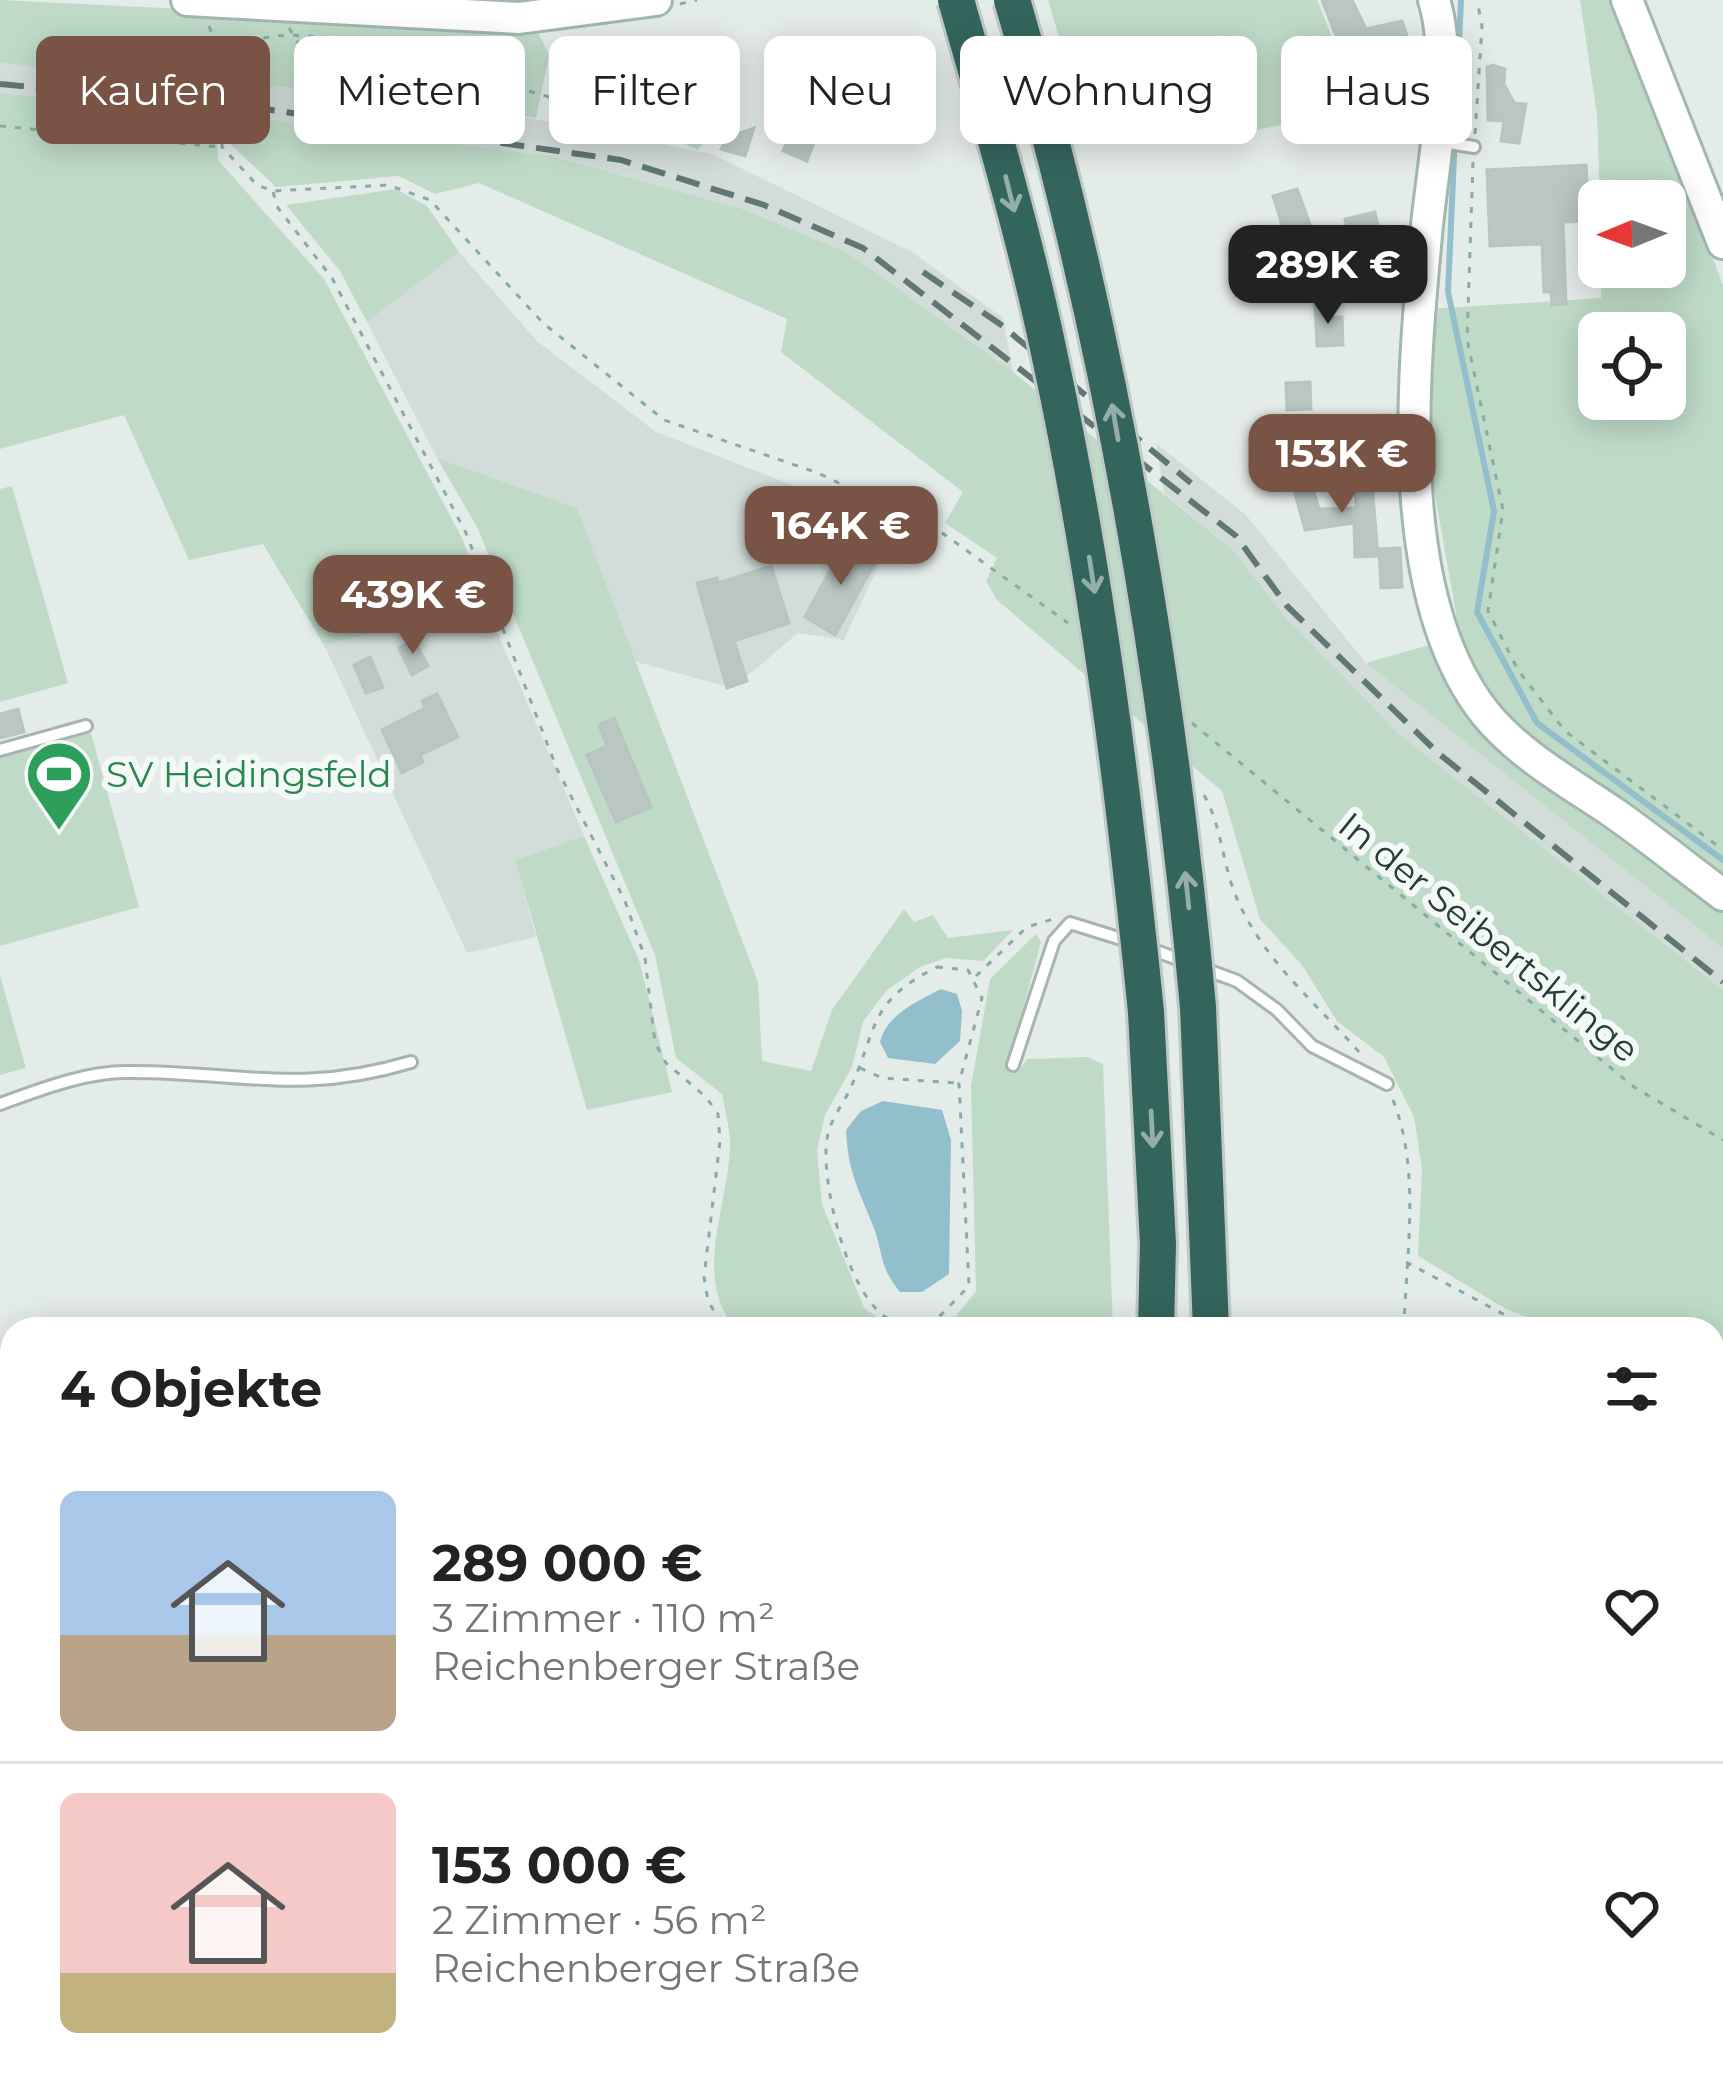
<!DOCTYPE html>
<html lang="de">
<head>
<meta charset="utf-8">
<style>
  body { margin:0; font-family:Montserrat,sans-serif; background:#f6f6f6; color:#222; height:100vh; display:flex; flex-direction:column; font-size:45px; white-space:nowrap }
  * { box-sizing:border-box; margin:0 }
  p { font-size:39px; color:#767676 }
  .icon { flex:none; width:66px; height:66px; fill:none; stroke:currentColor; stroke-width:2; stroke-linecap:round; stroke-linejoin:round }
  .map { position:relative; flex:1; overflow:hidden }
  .details { position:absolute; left:0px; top:1317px; width:1725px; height:771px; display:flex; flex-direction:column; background:#fff; border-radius:36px 36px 0 0; box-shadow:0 6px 30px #0003 }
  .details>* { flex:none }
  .hud { position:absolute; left:36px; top:36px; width:1653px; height:108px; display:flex; gap:24px }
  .needle { width:78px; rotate:269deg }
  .tools { position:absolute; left:1578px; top:180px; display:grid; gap:24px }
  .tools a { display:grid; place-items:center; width:108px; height:108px; border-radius:18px; background:#fff; box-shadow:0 6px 30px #0003; font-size:60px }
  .price { position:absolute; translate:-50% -102px; padding:0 27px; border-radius:24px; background:#795343; color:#fff; font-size:39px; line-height:78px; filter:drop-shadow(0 3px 6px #0008) }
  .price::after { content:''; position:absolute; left:50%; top:72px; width:36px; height:27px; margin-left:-18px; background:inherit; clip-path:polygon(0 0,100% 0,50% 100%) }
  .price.active { background:#222; color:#fff }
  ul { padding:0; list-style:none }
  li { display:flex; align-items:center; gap:36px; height:300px; padding:0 60px }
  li+li { border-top:3px solid #e0e0e0 }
  li span { display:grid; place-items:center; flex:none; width:336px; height:240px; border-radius:18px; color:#555 }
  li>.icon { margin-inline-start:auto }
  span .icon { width:144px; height:144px; fill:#fffc; stroke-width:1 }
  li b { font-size:51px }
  h2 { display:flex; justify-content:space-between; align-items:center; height:144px; padding:0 60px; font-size:51px }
  .tag { padding:0 42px; border-radius:18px; background:#fff; box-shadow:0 6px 30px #0003; font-size:42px; line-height:108px }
  .tag.active { background:#795343; color:#fff }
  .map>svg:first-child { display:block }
  .built { fill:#d2dcd8 }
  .green { fill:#bfdbc8; fill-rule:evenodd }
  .water { fill:#92bfcb }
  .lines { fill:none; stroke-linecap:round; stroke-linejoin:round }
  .stream { stroke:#92bfcb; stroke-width:6 }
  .building { fill:#bac6c2; stroke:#b7c5c0; stroke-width:3 }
  .service-casing { stroke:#a7b4b0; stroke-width:16 }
  .minor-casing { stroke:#a7b4b0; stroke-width:27 }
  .secondary-casing { stroke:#a3b7b1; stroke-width:36 }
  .motorway-casing { stroke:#c2c8c7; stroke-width:42 }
  .path { stroke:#88aca3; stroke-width:3; stroke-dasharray:6 9; stroke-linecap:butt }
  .service { stroke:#fff; stroke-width:10 }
  .minor { stroke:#fff; stroke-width:21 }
  .secondary { stroke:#fff; stroke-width:30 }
  .motorway { stroke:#34655d; stroke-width:36 }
  .rail { stroke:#607772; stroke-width:6; stroke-dasharray:24 12; stroke-linecap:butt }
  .motorway-bridge-casing { stroke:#c2c8c7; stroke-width:42; stroke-linecap:butt }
  .motorway-bridge { stroke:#34655d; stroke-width:36 }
  .oneway { stroke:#94afaa }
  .labels { text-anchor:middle; stroke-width:12; stroke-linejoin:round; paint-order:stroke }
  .leisure-label { font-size:36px; fill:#27864d; stroke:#f4f9f7; text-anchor:start }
  .street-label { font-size:36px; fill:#253c37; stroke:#f4f9f7 }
</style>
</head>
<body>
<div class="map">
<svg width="1723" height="2087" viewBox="0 0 1723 2087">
  <rect width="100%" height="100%" fill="#e4ece9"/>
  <!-- built -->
  <path class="built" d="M0 63 219 86 215 114 0 93Z
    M232 82 464 105 712 154 912 252 1003 318 1013 372 847 252 740 208 551 156 227 114Z
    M459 252 537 341 656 432 897 526 844 640 798 633 733 688 633 661 577 508 437 458 367 322Z
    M1156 443 1246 515 1366 663 1723 948V990L1398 733 1287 619 1233 550 1164 493Z
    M486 606 584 836 515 860 536 937 467 953 324 645Z"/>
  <!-- green -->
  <path class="green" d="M0 0 535 26 549 55 536 118 464 105 232 82 219 67V86L0 63Z
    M1048 0H1317L1361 108 1196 143 1086 128Z
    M1580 0H1615L1723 285V948L1366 663 1460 636 1427 450 1428 309 1601 298V267H1665V201H1600L1597 114ZM1599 333H1665V399H1599Z
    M662 38 706 138 698 150 555 83V66Z
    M0 93 215 114 218 160 324 279 463 540 486 606 324 645 263 544 189 560 124 415 0 449Z
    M227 114 551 156 740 208 847 252 1013 372 1233 550 1287 619 1398 733 1723 990V1408L1713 1402V1329H1559L1506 1309 1418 1256 1422 1169 1414 1117 1384 1057 1337 1021 1302 965 1260 919 1222 791 997 600 986 581 997 558 945 523 963 492 781 352 787 319 479 183 435 194 399 176 276 187 227 141Z
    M396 189 427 206 459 252 367 322 340 271 286 205Z
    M437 458 577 508 758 982 762 1061 811 1071 832 1010 904 909 914 922 933 915 948 938 1013 930 983 961 946 958 920 967 886 991 863 1022 852 1067 825 1115 817 1150 822 1204 864 1308 895 1329H919H736C690 1278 731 1201 730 1140 729 1125 725 1109 722 1094L676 1058 655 955 477 527Z
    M12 486 68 683 0 702V489Z
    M91 733 139 907 0 946V758Z
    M584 836 639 960 672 1092 587 1110 515 860Z
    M1036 934 1041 942 1008 1065 1018 1072 1027 1059 1087 1057 1103 1064 1113 1329H931L956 1316 976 1291 971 1086 990 979Z
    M0 975 26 1068 0 1075Z
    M1723 1607V1721L1713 1715V1628Z
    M70 2076H294V2087H49Z
    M315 2076H703L690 2087H316Z
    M759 2076H1007L1004 2087H745Z"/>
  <!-- water -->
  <path class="water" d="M941 989 957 994 962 1011 960 1041 935 1064 888 1058 880 1042C887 1014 918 1001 941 989Z
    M883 1101 942 1110 951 1140 949 1274 922 1292H900C880 1267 884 1259 875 1231 860 1191 848 1175 846 1130L861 1111Z"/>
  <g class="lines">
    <!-- stream -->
    <path class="stream" d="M1461 0 1448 292 1494 511 1477 612 1537 723 1723 860"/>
  </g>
  <!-- building -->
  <path class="building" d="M1322 0H1352L1366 29 1402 21 1407 36 1386 44 1407 117 1381 125 1364 73 1352 77Z
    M1493 65 1505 69 1504 84 1514 103 1526 104 1519 143 1501 141 1504 121 1488 120 1487 67Z
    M817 92 822 106 811 110 801 135 815 140 807 161 783 151 790 134 779 107Z
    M754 128 745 156 721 149 727 138Z
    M1586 165 1589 221 1563 222 1566 304 1552 305 1551 292H1544L1542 244 1490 246 1487 170Z
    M1297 189 1327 270 1304 276 1302 268 1296 269 1273 196Z
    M1375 212 1382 242 1353 250 1345 219Z
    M1331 304 1332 318 1342 317 1343 345 1317 346 1315 305Z
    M1310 382 1311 409 1287 410 1286 383Z
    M1385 415V434H1394V452L1361 453 1363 416Z
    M1311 481 1319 509 1356 508 1355 485 1372 484 1378 556 1355 557 1354 523 1305 530 1293 486Z
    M846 541 877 559 835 635 805 617Z
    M1400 548 1402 587 1381 588 1379 549Z
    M771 566 789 623 734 641 747 681 727 688 697 583 717 578 718 583Z
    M414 640 428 666 412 675 399 648Z
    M370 657 383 687 366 693 354 665Z
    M437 694 458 737 420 755 423 762 402 773 382 730 425 708 422 701Z
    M18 709 24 732 0 738V714Z
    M614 718 651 807 616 822 587 755 607 746 599 725Z"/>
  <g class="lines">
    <!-- service casing -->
    <g class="service-casing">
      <path id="service" d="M1443 142 1474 147
        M0 750 86 726
        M1148 948 1237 981 1277 1010 1312 1046 1387 1084
        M1013 1065 1054 941 1070 923 1131 942
        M0 1104C39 1090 84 1072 126 1072 236 1071 297 1096 411 1062"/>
    </g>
    <!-- minor casing -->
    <g class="minor-casing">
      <path id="minor" d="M0 1580 12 1587
        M303 2087V2076"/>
    </g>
    <!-- secondary casing -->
    <g class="secondary-casing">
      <path id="secondary" d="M187 0 519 18 656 0
        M1434 0C1454 64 1432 168 1426 235 1413 375 1392 595 1485 713 1519 755 1570 783 1614 813 1651 839 1687 868 1723 895
        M1627 0 1723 243"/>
    </g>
    <!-- motorway casing -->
    <g class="motorway-casing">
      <path id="motorway" d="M1198 1007 1211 1329
        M1146 1012 1158 1244 1156 1329
        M1021 2087 1024 2076
        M1104 2087 1105 2076
        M1161 2087 1163 2076
        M1208 2087 1209 2076"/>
    </g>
    <!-- path -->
    <path class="path" d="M680 4 697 0
      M209 26 225 69 222 147 257 185 273 191 388 185 430 200 543 323 664 420 818 473 938 530 1068 623
      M289 28 300 46 462 72 710 143
      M224 59C266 19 325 41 377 44 402 45 428 42 452 41
      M0 126 220 147
      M1475 134 1482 26 1477 0
      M1473 162 1467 339 1503 510 1488 611 1518 670 1565 731 1723 850
      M273 192 278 208 332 278 466 533 557 769 625 901 645 958 655 1043 666 1063 706 1097 718 1114 720 1141 704 1277 708 1301 725 1329
      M1192 723 1634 1087 1723 1140
      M1204 795C1223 829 1222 866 1238 901 1265 962 1317 1004 1360 1053
      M937 967 968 970 982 998 959 1083 969 1286 938 1318C924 1322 908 1327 893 1321 849 1304 820 1182 827 1139 829 1121 843 1105 850 1089 878 1029 867 1002 937 967Z
      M976 976 1027 927 1053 919
      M860 1068 882 1078 956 1083
      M1393 1100C1421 1171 1406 1253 1404 1329
      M1406 1262 1531 1329
      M1713 1414 1723 1420
      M1713 1973 1723 1978
      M1601 2076 1603 2087
      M714 2087 727 2076
      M751 2087 753 2076"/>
    <!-- service -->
    <use href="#service" class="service"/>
    <!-- minor -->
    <use href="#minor" class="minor"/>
    <!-- secondary -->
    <use href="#secondary" class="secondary"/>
    <!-- motorway -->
    <use href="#motorway" class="motorway"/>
    <!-- rail -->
    <path class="rail" d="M0 84 250 107 621 160 764 205 863 248 1236 536 1287 606 1438 753 1723 982
      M923 272 1000 324 1191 483"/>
    <!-- motorway-bridge casing -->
    <g class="motorway-bridge-casing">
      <path id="motorway-bridge" d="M956 0C990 120 1026 240 1051 362 1097 577 1124 794 1146 1012
        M1012 0C1109 329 1167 666 1198 1007"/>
    </g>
    <!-- motorway-bridge -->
    <use href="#motorway-bridge" class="motorway-bridge"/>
  </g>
  <!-- one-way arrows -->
  <defs><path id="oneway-shaft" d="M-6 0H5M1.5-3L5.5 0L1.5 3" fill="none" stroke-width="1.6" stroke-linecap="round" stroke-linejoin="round" transform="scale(3)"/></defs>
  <g class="oneway">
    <use href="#oneway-shaft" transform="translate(1010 194) rotate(76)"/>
    <use href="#oneway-shaft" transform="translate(1115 422) rotate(-100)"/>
    <use href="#oneway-shaft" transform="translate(1092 575) rotate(81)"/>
    <use href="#oneway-shaft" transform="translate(1187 890) rotate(-96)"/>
    <use href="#oneway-shaft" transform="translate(1152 1129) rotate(87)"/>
  </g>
  <!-- icons -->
  <defs>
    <g id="stadium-pin" transform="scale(3.45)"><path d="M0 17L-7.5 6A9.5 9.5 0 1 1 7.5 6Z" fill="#2e9e5b" stroke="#f4f9f7"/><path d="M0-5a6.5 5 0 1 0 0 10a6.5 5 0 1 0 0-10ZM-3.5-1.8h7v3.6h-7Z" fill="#fff"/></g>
  </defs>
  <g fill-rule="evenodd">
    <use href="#stadium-pin" x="59" y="774"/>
  </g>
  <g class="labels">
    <!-- leisure labels -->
    <g class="leisure-label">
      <text x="106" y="787">SV Heidingsfeld</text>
    </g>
    <!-- street labels -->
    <g class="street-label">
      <text transform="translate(1489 937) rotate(39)" y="13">In der Seibertsklinge</text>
    </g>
  </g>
</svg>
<div class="tools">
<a><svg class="needle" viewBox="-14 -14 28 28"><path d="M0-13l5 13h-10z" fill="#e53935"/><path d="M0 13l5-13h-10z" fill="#767676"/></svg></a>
<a><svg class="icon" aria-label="locate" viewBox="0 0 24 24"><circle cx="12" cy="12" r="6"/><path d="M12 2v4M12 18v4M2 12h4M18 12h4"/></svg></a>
</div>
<b class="price active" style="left:1328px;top:327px">289K €</b>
<b class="price" style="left:1342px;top:516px">153K €</b>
<b class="price" style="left:841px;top:588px">164K €</b>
<b class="price" style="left:413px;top:657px">439K €</b>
<div class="hud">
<a class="tag active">Kaufen</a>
<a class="tag">Mieten</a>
<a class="tag">Filter</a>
<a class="tag">Neu</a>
<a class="tag">Wohnung</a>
<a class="tag">Haus</a>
</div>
<section class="details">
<h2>4 Objekte<svg class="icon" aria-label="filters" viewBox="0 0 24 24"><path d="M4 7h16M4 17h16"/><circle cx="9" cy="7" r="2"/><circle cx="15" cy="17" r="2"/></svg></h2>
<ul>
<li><span style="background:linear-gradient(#a9c7e8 60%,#b9a48a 0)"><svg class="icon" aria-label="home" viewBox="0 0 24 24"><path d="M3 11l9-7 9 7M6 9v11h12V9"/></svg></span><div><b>289 000 €</b><p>3 Zimmer · 110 m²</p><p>Reichenberger Straße</p></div><svg class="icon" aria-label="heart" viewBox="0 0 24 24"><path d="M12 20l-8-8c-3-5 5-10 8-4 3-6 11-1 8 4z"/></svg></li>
<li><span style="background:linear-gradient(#f6c9c9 75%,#c2b280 0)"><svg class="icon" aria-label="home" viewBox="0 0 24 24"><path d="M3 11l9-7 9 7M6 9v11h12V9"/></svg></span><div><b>153 000 €</b><p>2 Zimmer · 56 m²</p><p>Reichenberger Straße</p></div><svg class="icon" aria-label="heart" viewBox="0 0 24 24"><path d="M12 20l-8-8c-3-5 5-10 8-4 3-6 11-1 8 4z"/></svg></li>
</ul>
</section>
</div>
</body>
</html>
